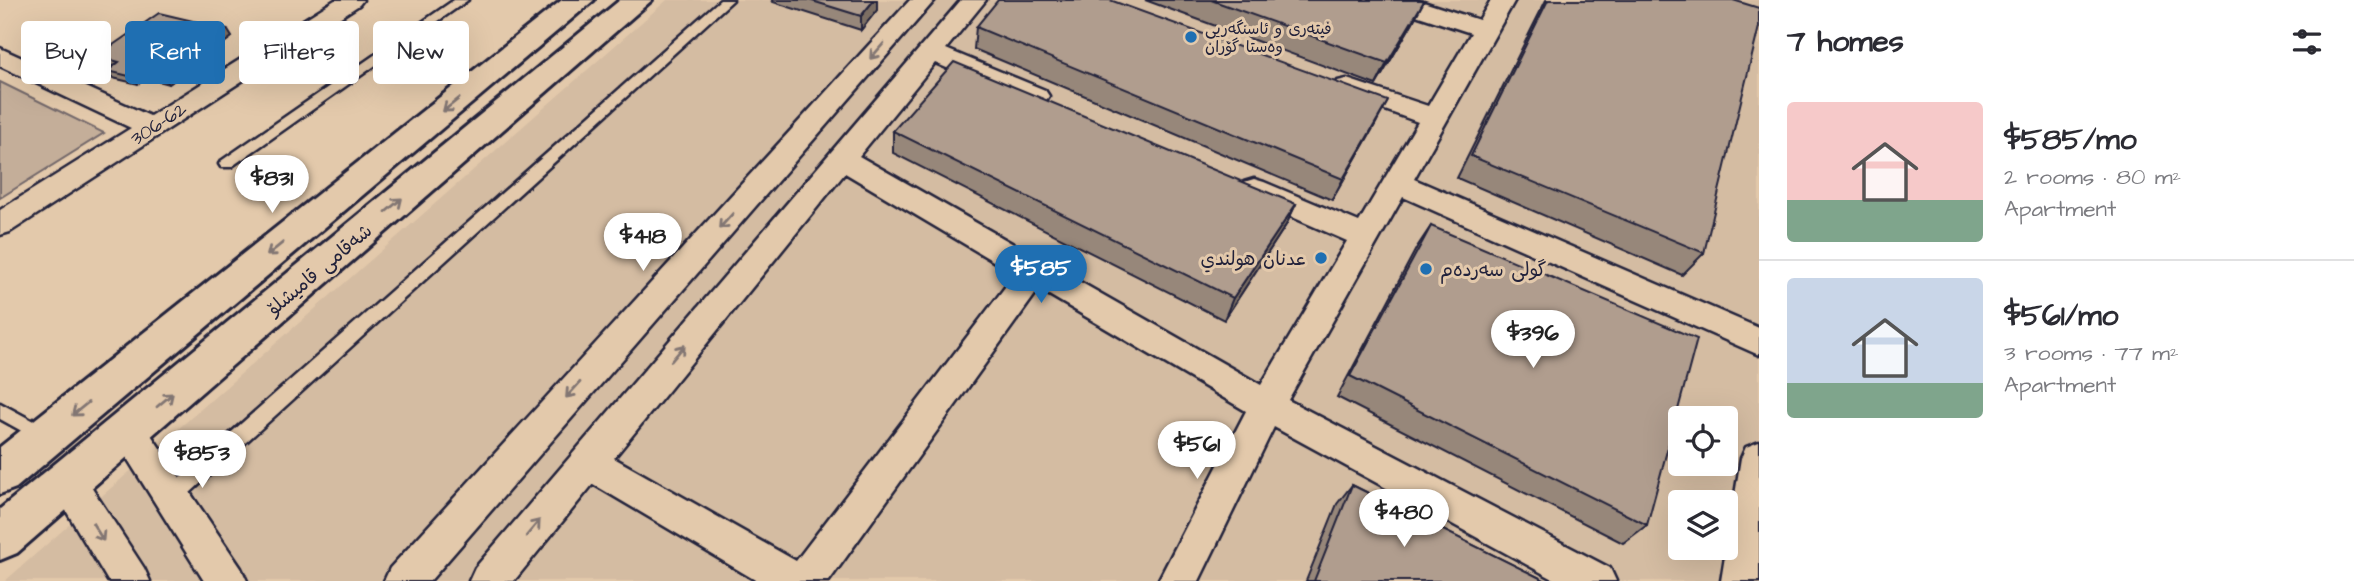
<!DOCTYPE html>
<html lang="en">
<head>
<meta charset="utf-8">
<style>
  body { margin:0; font-family:"Architects Daughter","Playpen Sans Arabic",sans-serif; background:#f2f2f3; color:#2b2b33; height:100vh; display:flex; flex-direction:column; font-size:26px; white-space:nowrap }
  * { box-sizing:border-box; margin:0 }
  p { font-size:23px; color:#7c7c81 }
  .icon { flex:none; width:38px; height:38px; fill:none; stroke:currentColor; stroke-width:2; stroke-linecap:round; stroke-linejoin:round }
  .map { position:relative; flex:1; overflow:hidden }
  .panel { display:flex; flex-direction:column; background:#fff; width:595px }
  .panel>* { flex:none }
  .banner { position:absolute; left:21px; top:21px; width:665px; height:63px; display:flex; gap:14px }
  .fabs { position:absolute; left:1668px; top:406px; display:grid; gap:14px }
  .fabs a { display:grid; place-items:center; width:70px; height:70px; border-radius:7px; background:#fff; box-shadow:0 7px 28px #0002; font-size:35px }
  .price { position:absolute; translate:-50% -60px; padding:0 16px; border-radius:24px; background:#fff; color:#222; font-size:23px; line-height:46px; filter:drop-shadow(0 2px 4px #0008) }
  .price::after { content:''; position:absolute; left:50%; top:42px; width:21px; height:16px; margin-left:-10px; background:inherit; clip-path:polygon(0 0,100% 0,50% 100%) }
  .price.current { background:#1f6fb2; color:#fff }
  ul { padding:0; list-style:none }
  li { display:flex; align-items:center; gap:21px; height:175px; padding:0 28px }
  li+li { border-top:2px solid #e1e1e2 }
  li span { display:grid; place-items:center; flex:none; width:196px; height:140px; border-radius:7px; color:#555 }
  li>.icon { margin-inline-start:auto }
  span .icon { width:84px; height:84px; fill:#fffc; stroke-width:1 }
  li b { font-size:30px }
  h2 { display:flex; justify-content:space-between; align-items:center; height:84px; padding:0 28px; font-size:30px }
  .pill { padding:0 24px; border-radius:7px; background:#fff; box-shadow:0 7px 28px #0002; font-size:24px; line-height:63px }
  .pill.current { background:#1f6fb2; color:#fff }
  main { display:flex; flex:1; min-height:0 }
  .map>svg:first-child { display:block }
  .built { fill:#d4bca2; fill-rule:evenodd }
  .green { fill:#c4ae99; stroke:#73686a; stroke-width:2 }
  .lines { fill:none; stroke-linecap:round; stroke-linejoin:round }
  .service-casing { stroke:#22223b; stroke-width:5 }
  .minor-casing { stroke:#22223b; stroke-width:5 }
  .tertiary-casing { stroke:#22223b; stroke-width:6 }
  .service { fill:#e3c9ab; fill-rule:evenodd }
  .minor { fill:#e3c9ab; fill-rule:evenodd }
  .tertiary { fill:#e3c9ab; fill-rule:evenodd }
  .wall { fill:#97877a; stroke:#22223b; stroke-width:2 }
  .shaded-wall { fill:#7b6e63; stroke:#22223b; stroke-width:2 }
  .building { fill:#b09d8e; stroke:#22223b; stroke-width:2 }
  .oneway { stroke:#827673 }
  .poi-dot { fill:#1f6fb2; stroke:#e3c9ab; stroke-width:2.5 }
  .labels { text-anchor:middle; stroke-width:6; stroke-linejoin:round; paint-order:stroke }
  .far-poi-label { font-size:16px; fill:#22223b; stroke:#e3c9ab; text-anchor:start }
  .street-label { font-size:19px; fill:#22223b; stroke:#e3c9ab }
  .poi-label { font-size:19px; fill:#22223b; stroke:#e3c9ab; text-anchor:end }
</style>
</head>
<body>
<main>
<div class="map">
<svg width="1759" height="581" viewBox="0 0 1759 581">
  <rect width="100%" height="100%" fill="#e3c9ab"/>
  <filter id="ink" filterUnits="userSpaceOnUse"><feTurbulence type="fractalNoise" baseFrequency=".0143" numOctaves="2"/><feDisplacementMap in="SourceGraphic" scale="14" xChannelSelector="R" yChannelSelector="G"/><feConvolveMatrix kernelMatrix="1 2 1 2 8 2 1 2 1" color-interpolation-filters="sRGB"/></filter>
  <g filter="url(#ink)">
    <!-- built -->
    <path class="built" d="M667 0H1759V581H5ZM1680 418H1726V464H1680ZM1680 502H1726V548H1680Z"/>
    <!-- green -->
    <path class="green" d="M0 82 104 133 0 198Z"/>
    <g class="lines">
      <!-- service casing -->
      <g class="service-casing">
        <path id="service" d="M454 0H468L231 167H221L219 164 221 161Z
          M720 0H733L179 503 172 505 165 503 163 497 165 491Z
          M0 403 50 430 53 435 50 440 44 443 38 440 0 419Z"/>
      </g>
      <!-- minor casing -->
      <g class="minor-casing">
        <path id="minor" d="M335 0H363L359 5 10 232 0 235V210L131 128 0 66V48L150 116Z
          M910 0H935L430 581H384L390 568Z
          M961 0H986L946 49 1045 90 1049 96 1045 102 1036 104 1027 102 935 63 859 156 1261 385 1347 241 1244 196 1240 189 1244 182 1254 179 1264 182 1359 222 1418 122 1338 93 1334 87 1338 81 1347 79 1428 106 1471 33 1385 5 1381 0H1417L1479 20 1491 0H1515L1414 179 1759 328V355L1403 197 1288 400 1610 568 1616 581H1557L1274 427 1199 581H1158L1246 411 1039 289 829 581H757L593 484 514 581H469L475 568ZM845 173 1015 274 796 561 614 458Z
          M128 416 141 420 241 568 247 581H204L110 431 115 420Z
          M1759 442V581H1721L1741 458 1746 447Z
          M67 466 80 470 144 568 150 581H108L49 482 54 470Z"/>
      </g>
      <!-- tertiary casing -->
      <g class="tertiary-casing">
        <path id="tertiary" d="M562 0H594L16 488 0 494V447Z
          M620 0H652L17 553 0 560V509Z"/>
      </g>
      <!-- service -->
      <use href="#service" class="service"/>
      <!-- minor -->
      <use href="#minor" class="minor"/>
      <!-- tertiary -->
      <use href="#tertiary" class="tertiary"/>
    </g>
    <!-- wall -->
    <path class="wall" d="M772 0H877V10L861 30 773 2Z
      M1145 0H1422L1413 22 1376 85Z
      M1546 0H1733L1704 253 1682 275 1457 178Z
      M976 27 1376 123 1332 200 974 49Z
      M232 37 169 84 147 78 138 84 113 78 108 71 113 66 102 64 97 56Z
      M893 131 1296 204 1286 225 1224 320 893 153Z
      M1431 226 1647 525 1623 543 1337 397 1417 247Z
      M1352 485 1546 581H1306L1337 504Z"/>
    <!-- shaded-wall -->
    <path class="shaded-wall" d="M874 0H877V10L861 30V16Z
      M1424 1 1413 22 1376 85 1387 63Z
      M227 29 232 37 169 84 164 77Z
      M142 71 147 78 138 84 133 77Z
      M1388 101 1376 123 1332 200 1343 179Z
      M1296 204 1286 225 1224 320 1233 298Z"/>
    <!-- building -->
    <path class="building" d="M809 0H874L861 16Z
      M998 0H1110L1388 101 1343 179 976 27Z
      M1211 0H1422L1424 1 1387 63Z
      M1548 0H1733L1759 8V27L1704 253 1471 156Z
      M159 13 227 29 164 77 142 71 133 77 108 71 119 62 97 56Z
      M954 62 1296 204 1233 298 893 131Z
      M1431 226 1697 339 1647 525 1350 376Z
      M1352 485 1546 581H1314Z"/>
    <!-- one-way arrows -->
    <defs><path id="oneway-shaft" d="M-6 0H5M1.5-3L5.5 0L1.5 3" fill="none" stroke-width="1.6" stroke-linecap="round" stroke-linejoin="round" transform="scale(1.75)"/></defs>
    <g class="oneway">
      <use href="#oneway-shaft" transform="translate(877 51) rotate(131)"/>
      <use href="#oneway-shaft" transform="translate(451 105) rotate(141)"/>
      <use href="#oneway-shaft" transform="translate(394 205) rotate(-40)"/>
      <use href="#oneway-shaft" transform="translate(726 221) rotate(132)"/>
      <use href="#oneway-shaft" transform="translate(275 249) rotate(141)"/>
      <use href="#oneway-shaft" transform="translate(678 353) rotate(-50)"/>
      <use href="#oneway-shaft" transform="translate(573 390) rotate(132)"/>
      <use href="#oneway-shaft" transform="translate(165 400) rotate(-40)"/>
      <use href="#oneway-shaft" transform="translate(80 409) rotate(141)"/>
      <use href="#oneway-shaft" transform="translate(533 528) rotate(-50)"/>
      <use href="#oneway-shaft" transform="translate(98 532) rotate(58)"/>
    </g>
  </g>
  <!-- markers -->
  <g class="poi-dot">
    <circle cx="1191" cy="37" r="7"/>
    <circle cx="1321" cy="258" r="7"/>
    <circle cx="1426" cy="269" r="7"/>
  </g>
  <g class="labels">
    <!-- far-poi labels -->
    <g class="far-poi-label">
      <text x="1205" y="34">فیتەری و ئاسنگەریی<tspan x="1205" dy="18">وەستا گۆران</tspan></text>
    </g>
    <!-- street labels -->
    <g class="street-label">
      <text transform="translate(158 123) rotate(-33)" y="7">306-62</text>
      <text transform="translate(319 269) rotate(-40)" y="7">شەقامی قامیشلۆ</text>
    </g>
    <!-- poi labels -->
    <g class="poi-label">
      <text x="1307" y="265">عدنان هولندي</text>
      <text x="1440" y="276" text-anchor="start">گولی سەردەم</text>
    </g>
  </g>
</svg>
<div class="fabs">
<a><svg class="icon" aria-label="locate" viewBox="0 0 24 24"><circle cx="12" cy="12" r="6"/><path d="M12 2v4M12 18v4M2 12h4M18 12h4"/></svg></a>
<a><svg class="icon" aria-label="layers" viewBox="0 0 24 24"><path d="M12 4l9 5-9 5-9-5zM3 14l9 5 9-5"/></svg></a>
</div>
<b class="price" style="left:272px;top:215px">$831</b>
<b class="price" style="left:643px;top:273px">$418</b>
<b class="price current" style="left:1041px;top:305px">$585</b>
<b class="price" style="left:1533px;top:370px">$396</b>
<b class="price" style="left:1197px;top:481px">$561</b>
<b class="price" style="left:202px;top:490px">$853</b>
<b class="price" style="left:1404px;top:549px">$480</b>
<div class="banner">
<a class="pill">Buy</a>
<a class="pill current">Rent</a>
<a class="pill">Filters</a>
<a class="pill">New</a>
</div>
</div>
<section class="panel">
<h2>7 homes<svg class="icon" aria-label="filters" viewBox="0 0 24 24"><path d="M4 7h16M4 17h16"/><circle cx="9" cy="7" r="2"/><circle cx="15" cy="17" r="2"/></svg></h2>
<ul>
<li><span style="background:linear-gradient(#f6c9c9 70%,#7fa58c 0)"><svg class="icon" aria-label="home" viewBox="0 0 24 24"><path d="M3 11l9-7 9 7M6 9v11h12V9"/></svg></span><div><b>$585/mo</b><p>2 rooms · 80 m²</p><p>Apartment</p></div></li>
<li><span style="background:linear-gradient(#c9d6e8 75%,#7fa58c 0)"><svg class="icon" aria-label="home" viewBox="0 0 24 24"><path d="M3 11l9-7 9 7M6 9v11h12V9"/></svg></span><div><b>$561/mo</b><p>3 rooms · 77 m²</p><p>Apartment</p></div></li>
</ul>
</section>
</main>
</body>
</html>
